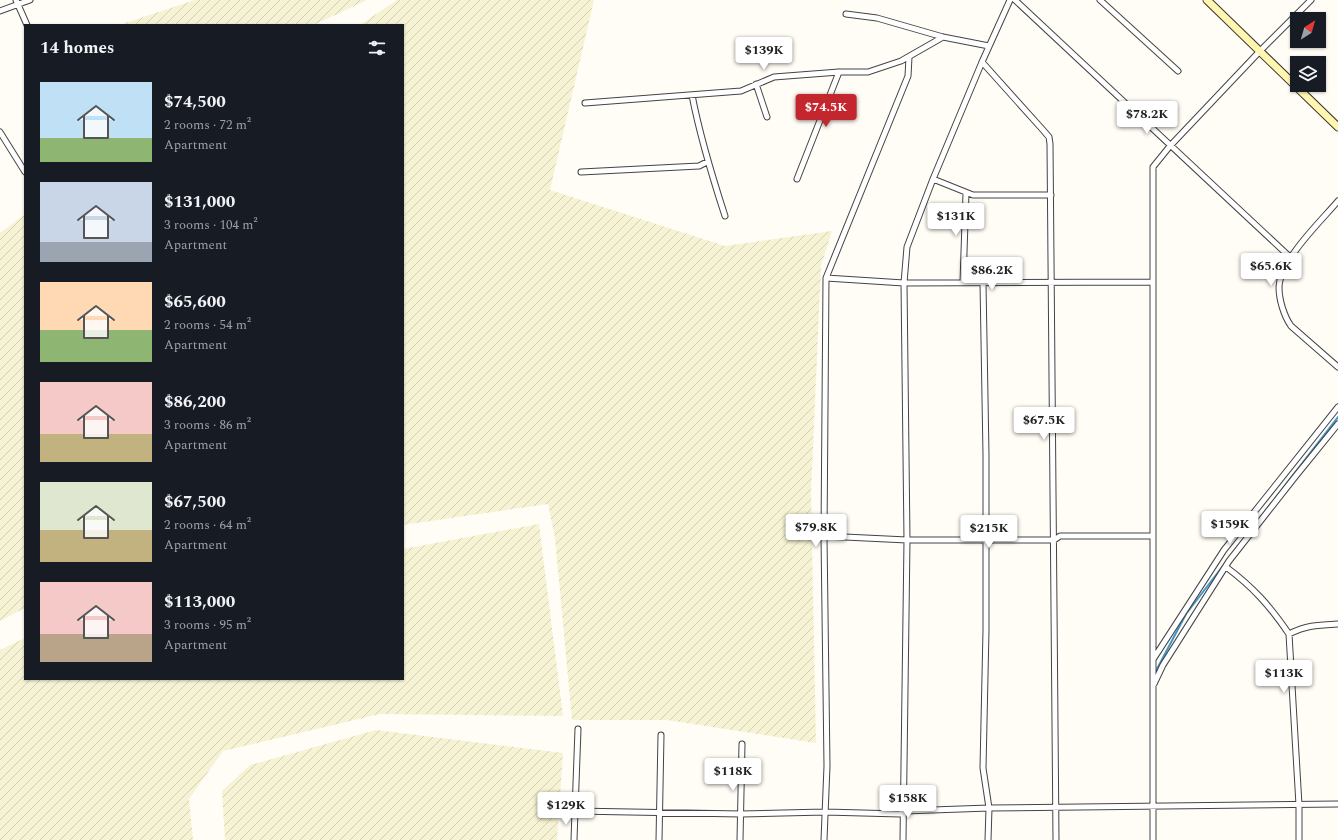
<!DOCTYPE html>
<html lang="en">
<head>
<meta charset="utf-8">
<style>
  body { margin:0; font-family:Spectral,serif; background:#242831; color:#f1f3f6; height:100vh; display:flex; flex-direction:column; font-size:15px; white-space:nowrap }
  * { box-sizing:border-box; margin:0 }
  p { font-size:13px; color:#9ea1a6 }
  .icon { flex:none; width:22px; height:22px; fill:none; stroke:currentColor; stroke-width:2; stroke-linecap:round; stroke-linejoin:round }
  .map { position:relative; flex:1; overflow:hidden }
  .panel { position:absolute; left:24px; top:24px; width:380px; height:656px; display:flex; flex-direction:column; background:#171b24; border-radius:0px; box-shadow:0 1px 3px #0004 }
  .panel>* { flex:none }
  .needle { width:26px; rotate:37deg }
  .fabs { position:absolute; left:1290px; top:12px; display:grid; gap:8px }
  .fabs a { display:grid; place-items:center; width:36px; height:36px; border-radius:0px; background:#171b24; box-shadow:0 1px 3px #0004; font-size:20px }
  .price { position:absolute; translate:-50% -34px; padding:0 9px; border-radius:4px; background:#fff; color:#222; font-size:13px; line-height:26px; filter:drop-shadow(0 1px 2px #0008) }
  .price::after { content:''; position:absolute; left:50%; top:24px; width:12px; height:9px; margin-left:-6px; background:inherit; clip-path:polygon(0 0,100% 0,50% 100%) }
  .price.current { background:#c4262e; color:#fff }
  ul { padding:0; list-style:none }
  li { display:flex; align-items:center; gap:12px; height:100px; padding:0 16px }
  li span { display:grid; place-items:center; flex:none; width:112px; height:80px; border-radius:0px; color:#555 }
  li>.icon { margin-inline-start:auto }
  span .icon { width:48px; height:48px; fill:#fffc; stroke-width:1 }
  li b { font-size:17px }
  h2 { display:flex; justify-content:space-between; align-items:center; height:48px; padding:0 16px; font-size:17px }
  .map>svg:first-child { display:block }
  .farmland { fill:url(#farmland-furrows) }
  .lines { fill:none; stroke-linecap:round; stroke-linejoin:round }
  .stream { stroke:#3f96cf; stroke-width:2 }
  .minor-casing { stroke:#444; stroke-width:7 }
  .secondary-casing { stroke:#333; stroke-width:9 }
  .minor { stroke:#fff; stroke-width:5 }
  .secondary { stroke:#fff6b0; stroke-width:7 }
</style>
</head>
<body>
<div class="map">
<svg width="1338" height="840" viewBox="0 0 1338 840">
  <defs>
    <pattern id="farmland-furrows" width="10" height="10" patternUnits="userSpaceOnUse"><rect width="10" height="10" fill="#f6f3d4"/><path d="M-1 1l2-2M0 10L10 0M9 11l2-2" fill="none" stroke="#d2cfb5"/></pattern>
  </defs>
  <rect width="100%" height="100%" fill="#fffdf5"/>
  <!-- farmland -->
  <path class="farmland" d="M195 0H367L314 25H126L125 23Z
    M397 0H594L550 190 725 246 832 231 821 266 811 492 816 743 667 720H572L555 538 548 504 403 525V25H360Z
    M25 214V608L0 621V233Z
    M539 524 563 716 380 714 223 751 189 799 193 840H0V650L25 638V679H403V549Z
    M376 730 563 753 557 840H225L222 791 250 765Z"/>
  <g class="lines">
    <!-- stream -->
    <path class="stream" d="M1252 528 1338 417
      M1157 669 1186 614 1226 562"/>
    <!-- minor casing -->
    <g class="minor-casing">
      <path id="minor" d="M16 0 27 25
        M1015 0 1290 257
        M1100 0 1178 71
        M0 11 30 0
        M846 14 877 18 943 37 989 46
        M982 62 1043 130 1049 137 1050 144 1056 840
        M756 84 767 117
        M692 95C700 137 712 176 725 216
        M585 103 741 91 774 77 839 72H868L901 61 943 37
        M0 132 25 172
        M581 172 699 166 707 162
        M797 179 839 72
        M933 179 973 195H1051
        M1338 201C1321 221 1280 260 1279 287 1279 300 1284 316 1291 326L1338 367
        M826 278 908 76 909 57
        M963 282 966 193
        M983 283 986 455V630L983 768 989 808 988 840
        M824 536 907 540H1054L1060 536H1153
        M1226 567C1253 587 1270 606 1289 634L1299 805V840
        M1289 634C1307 625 1318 625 1338 624
        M1154 658 1224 550 1338 407
        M1154 684 1163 665 1229 561 1295 477 1338 424
        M578 729 575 811 741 814 825 812 900 814 904 811 989 808 1338 804
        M574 840 575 811
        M659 840 661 735
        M740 840 742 744
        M824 840 827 766 824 536 826 278 904 283 1153 282
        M903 840 907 540 904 283 907 247 933 179 982 62 1010 0
        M1153 840V167L1170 146 1260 51 1311 0"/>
    </g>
    <!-- secondary casing -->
    <g class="secondary-casing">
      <path id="secondary" d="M1207 0 1338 127"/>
    </g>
    <!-- minor -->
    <use href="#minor" class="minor"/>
    <!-- secondary -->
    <use href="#secondary" class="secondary"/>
  </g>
</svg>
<div class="fabs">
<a><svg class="needle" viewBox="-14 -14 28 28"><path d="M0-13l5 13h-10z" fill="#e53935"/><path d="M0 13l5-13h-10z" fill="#9ea1a6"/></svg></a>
<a><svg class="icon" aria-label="layers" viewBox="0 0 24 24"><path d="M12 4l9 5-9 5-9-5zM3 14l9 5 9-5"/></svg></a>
</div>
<b class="price" style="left:764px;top:71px">$139K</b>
<b class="price current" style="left:826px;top:128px">$74.5K</b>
<b class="price" style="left:1147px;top:135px">$78.2K</b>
<b class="price" style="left:956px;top:237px">$131K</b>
<b class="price" style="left:1271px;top:287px">$65.6K</b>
<b class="price" style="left:992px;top:291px">$86.2K</b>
<b class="price" style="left:1044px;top:441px">$67.5K</b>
<b class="price" style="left:1230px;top:545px">$159K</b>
<b class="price" style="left:816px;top:548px">$79.8K</b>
<b class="price" style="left:989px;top:549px">$215K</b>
<b class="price" style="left:1284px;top:694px">$113K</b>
<b class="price" style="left:733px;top:792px">$118K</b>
<b class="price" style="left:908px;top:819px">$158K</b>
<b class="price" style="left:566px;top:826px">$129K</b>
<section class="panel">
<h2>14 homes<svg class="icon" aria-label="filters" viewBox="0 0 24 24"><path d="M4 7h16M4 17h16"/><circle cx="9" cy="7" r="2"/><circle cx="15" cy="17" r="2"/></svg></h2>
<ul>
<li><span style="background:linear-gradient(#bfe0f5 70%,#8fb573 0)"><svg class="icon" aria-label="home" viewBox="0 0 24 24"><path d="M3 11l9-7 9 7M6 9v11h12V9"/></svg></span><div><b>$74,500</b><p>2 rooms · 72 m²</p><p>Apartment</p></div></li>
<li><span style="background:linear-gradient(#c9d6e8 75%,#9aa5b1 0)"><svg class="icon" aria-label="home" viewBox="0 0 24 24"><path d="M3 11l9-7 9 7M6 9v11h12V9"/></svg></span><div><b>$131,000</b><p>3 rooms · 104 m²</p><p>Apartment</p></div></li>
<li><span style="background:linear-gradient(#ffd9b3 60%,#8fb573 0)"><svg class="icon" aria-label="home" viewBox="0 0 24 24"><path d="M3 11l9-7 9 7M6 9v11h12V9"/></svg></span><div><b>$65,600</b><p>2 rooms · 54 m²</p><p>Apartment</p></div></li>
<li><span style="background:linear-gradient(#f6c9c9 65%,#c2b280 0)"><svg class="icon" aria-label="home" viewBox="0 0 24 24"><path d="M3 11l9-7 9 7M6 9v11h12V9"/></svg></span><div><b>$86,200</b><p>3 rooms · 86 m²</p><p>Apartment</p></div></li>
<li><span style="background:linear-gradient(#dfe7d0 60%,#c2b280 0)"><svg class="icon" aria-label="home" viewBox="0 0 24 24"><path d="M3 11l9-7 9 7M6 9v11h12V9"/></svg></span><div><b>$67,500</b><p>2 rooms · 64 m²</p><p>Apartment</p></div></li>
<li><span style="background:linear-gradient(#f6c9c9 65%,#b9a48a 0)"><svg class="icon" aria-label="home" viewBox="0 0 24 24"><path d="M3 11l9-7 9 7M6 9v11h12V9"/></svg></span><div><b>$113,000</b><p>3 rooms · 95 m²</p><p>Apartment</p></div></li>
</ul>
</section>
</div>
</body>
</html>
